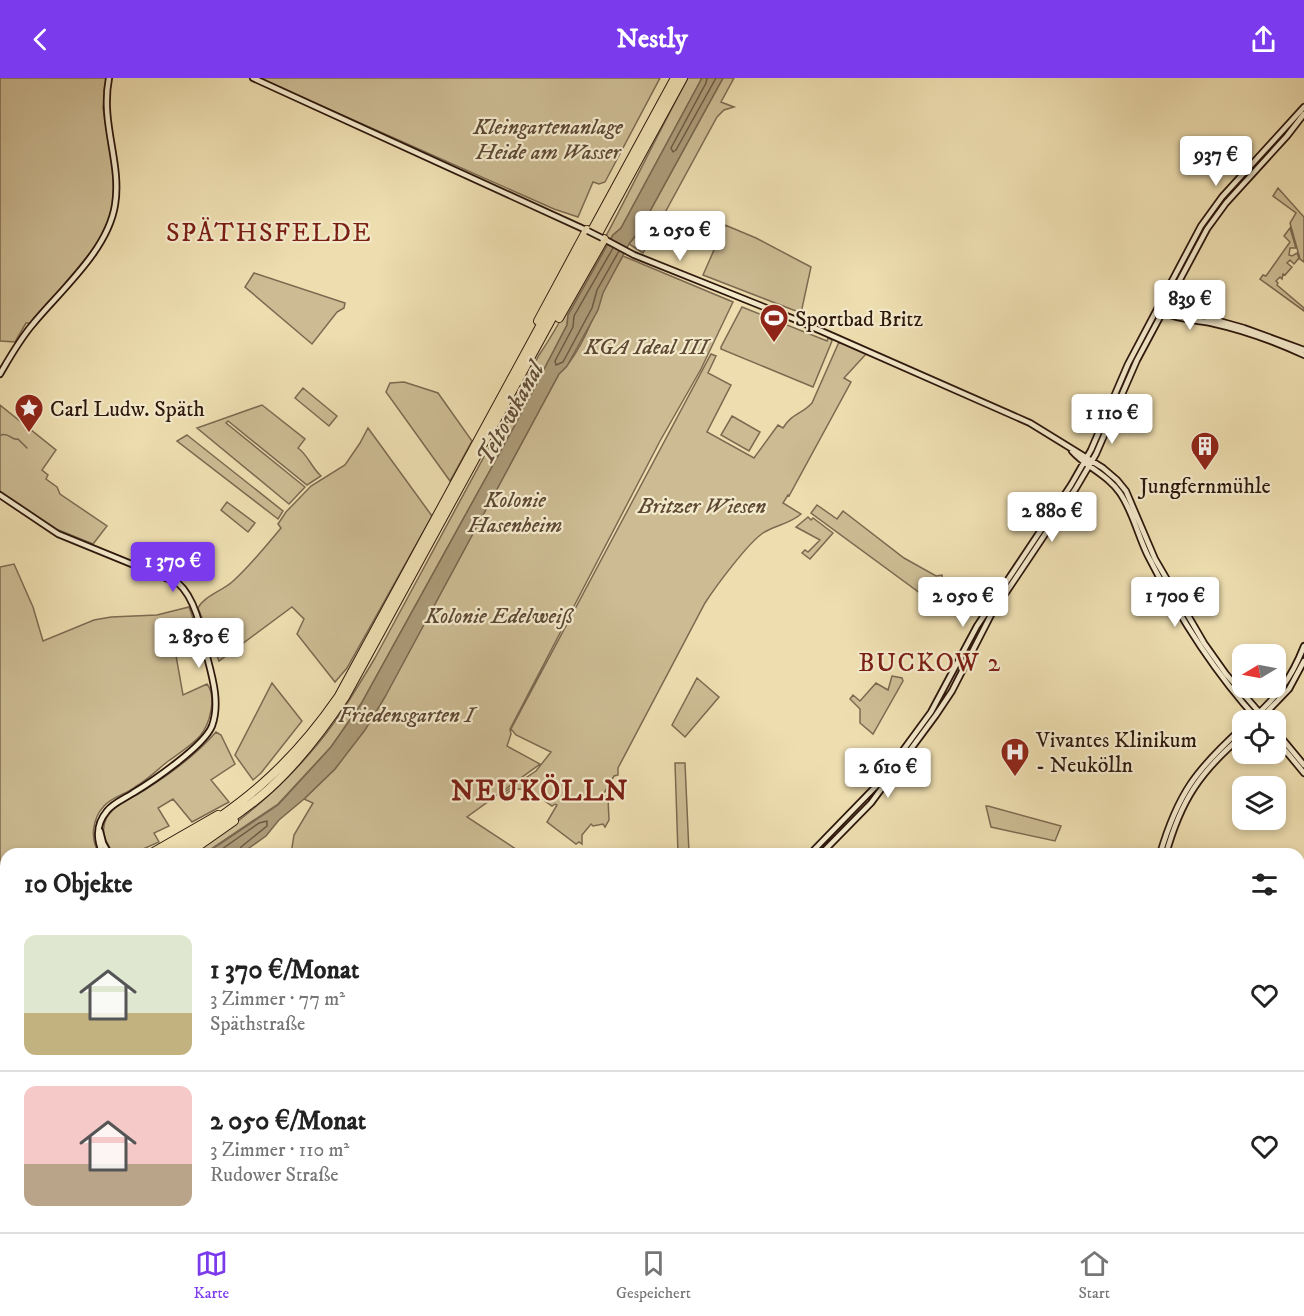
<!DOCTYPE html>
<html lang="de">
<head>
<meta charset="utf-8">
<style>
  body { margin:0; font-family:"IM FELL DW Pica",serif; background:#f2f2f2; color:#222; height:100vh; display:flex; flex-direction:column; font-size:22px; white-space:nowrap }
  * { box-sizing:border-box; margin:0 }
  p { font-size:20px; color:#767676 }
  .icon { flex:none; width:33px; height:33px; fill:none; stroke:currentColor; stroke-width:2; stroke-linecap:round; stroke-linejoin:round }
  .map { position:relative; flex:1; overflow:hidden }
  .drawer { position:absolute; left:0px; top:770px; width:1305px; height:386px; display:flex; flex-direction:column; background:#fff; border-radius:18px 18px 0 0; box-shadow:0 3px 9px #0003 }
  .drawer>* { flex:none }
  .needle { width:39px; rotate:260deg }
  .fabs { position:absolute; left:1232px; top:566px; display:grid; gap:12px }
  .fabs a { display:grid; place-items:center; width:54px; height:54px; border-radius:12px; background:#fff; box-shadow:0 3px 9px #0003; font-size:30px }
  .price { position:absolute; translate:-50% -51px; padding:0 14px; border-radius:6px; background:#fff; color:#222; font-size:20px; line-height:39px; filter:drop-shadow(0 2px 3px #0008) }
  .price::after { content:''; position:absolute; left:50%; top:36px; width:18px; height:14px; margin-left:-9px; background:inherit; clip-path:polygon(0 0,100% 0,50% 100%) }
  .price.active { background:#7c3aed; color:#fff }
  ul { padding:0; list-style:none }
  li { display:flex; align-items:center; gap:18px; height:150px; padding:0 24px }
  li+li { border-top:2px solid #e0e0e0 }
  li span { display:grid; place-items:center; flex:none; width:168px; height:120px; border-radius:12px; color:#555 }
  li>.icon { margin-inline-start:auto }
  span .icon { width:72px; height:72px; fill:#fffc; stroke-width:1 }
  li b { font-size:26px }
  h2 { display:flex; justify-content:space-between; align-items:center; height:72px; padding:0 24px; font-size:26px }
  header { display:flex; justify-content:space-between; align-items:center; height:78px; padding:0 24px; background:#7c3aed; color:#fff; font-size:27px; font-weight:700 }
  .tab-bar { display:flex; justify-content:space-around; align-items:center; height:84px; border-top:2px solid #e0e0e0; background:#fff; font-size:16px; color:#767676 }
  .tab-bar a { display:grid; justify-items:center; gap:3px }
  .tab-bar .active { color:#7c3aed }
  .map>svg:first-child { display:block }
  .green { fill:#ccbb93; stroke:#7c6950; stroke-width:1.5 }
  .water { fill:#ac9a78; stroke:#79664d; stroke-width:1.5 }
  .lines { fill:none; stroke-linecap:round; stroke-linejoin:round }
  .shore { stroke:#6c5842; stroke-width:1.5 }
  .stream { stroke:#79664d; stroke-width:1.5 }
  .secondary-casing { stroke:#2d170c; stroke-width:8 }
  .highway-casing { stroke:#2d170c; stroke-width:10 }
  .secondary { stroke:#f3e9cb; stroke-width:4.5 }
  .highway { stroke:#edddaf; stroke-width:8 }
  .secondary-bridge-casing { stroke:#2d170c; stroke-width:8; stroke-linecap:butt }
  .secondary-bridge { stroke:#f3e9cb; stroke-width:4.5 }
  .labels { text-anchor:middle; stroke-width:4.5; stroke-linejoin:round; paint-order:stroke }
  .park-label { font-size:22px; font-style:italic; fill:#5d4834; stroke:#f3e9cb }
  .poi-label { font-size:22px; fill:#2d170c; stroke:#f3e9cb; text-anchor:start }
  .water-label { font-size:24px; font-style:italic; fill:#604b37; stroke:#f3e9cb }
  .quarter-label { font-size:26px; letter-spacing:1.5px; fill:#7a1f14; stroke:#f3e9cb }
  .district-label { font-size:28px; font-weight:bold; letter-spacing:1.5px; fill:#7a1f14; stroke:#f3e9cb }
</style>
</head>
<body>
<header><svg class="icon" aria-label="back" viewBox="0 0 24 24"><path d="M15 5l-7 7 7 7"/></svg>Nestly<svg class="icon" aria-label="share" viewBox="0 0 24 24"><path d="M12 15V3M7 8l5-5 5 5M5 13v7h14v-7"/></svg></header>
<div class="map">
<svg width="1304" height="1154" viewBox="0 0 1304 1154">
  <rect width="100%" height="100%" fill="#edddaf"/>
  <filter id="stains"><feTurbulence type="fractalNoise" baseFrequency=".00333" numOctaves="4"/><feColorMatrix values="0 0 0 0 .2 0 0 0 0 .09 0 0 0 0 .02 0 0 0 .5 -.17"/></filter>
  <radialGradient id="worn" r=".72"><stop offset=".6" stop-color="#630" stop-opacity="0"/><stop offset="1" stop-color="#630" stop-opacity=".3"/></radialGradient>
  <!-- green -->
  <path class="green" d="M0 0H107L103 30 115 105C116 148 96 168 71 198 58 214 45 229 32 245H26L15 264 0 263Z
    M259 0H660L605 104 599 106 593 104 578 139 554 131Z
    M688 0H702L621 150 613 157 568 237 567 247 514 349 361 626 331 669 278 726 205 775 191 776C235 748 276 715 310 675 336 646 355 613 375 580L539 277C557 251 571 224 585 197 621 132 653 65 688 0Z
    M723 0H734L721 24 734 29 724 32 717 39 643 175 629 166 639 153Z
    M1278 110 1304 139V184L1300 181 1290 145 1296 135 1273 118Z
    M725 147 756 160 811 189 801 235 703 197Z
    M1290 150 1296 170H1290L1289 177 1292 178 1297 175 1299 180 1294 186 1290 182 1287 185 1292 189 1285 197 1283 196 1282 201 1280 199 1276 203 1278 205 1277 207 1304 230V233L1260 201 1263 197 1266 198 1290 164 1284 158Z
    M623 178 733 224 701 291 660 363 510 651 511 656 507 668 540 686 467 739 522 775 291 776 294 757 313 725 304 721 335 691 380 627 559 296C579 278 593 242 602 216 607 203 616 191 623 178Z
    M254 195 345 225 344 230 337 234 312 266 245 209Z
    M742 229 827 263 828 260 831 261 832 263 813 309 721 271V269Z
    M839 264 866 276 844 300 851 304 789 418 788 417 783 425 801 436C790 446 775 447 763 455 748 465 716 508 705 525L618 690V697L614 698 603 717 608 720 609 742 605 749 603 746 593 748 591 746 582 757V766L579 764 576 766 547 744 557 727 555 726 552 728 545 723 544 719 542 721C529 713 517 705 505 717L503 716 499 721 500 717 536 693 551 674 516 657 511 651 711 276 716 278 708 295 731 307 707 354 754 380 778 347 783 350C792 335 801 337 812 325Z
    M404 304 438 315 472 363 450 403 386 314 390 305Z
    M303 310 337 338 329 348 295 320Z
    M0 327 56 372 42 392 48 397 46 401 57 409 60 416 107 448 93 466 56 451 0 414Z
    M262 327 305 361 298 370C308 377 311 389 321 398L307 407 228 343 226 345 305 409 289 426 197 350Z
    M732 338 760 354 749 373 721 357Z
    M368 350 432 438 347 590 335 604 297 556 304 541 292 529 219 583 198 530C204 518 222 513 232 504 250 488 266 468 281 450L278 446 286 434 311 408 345 387 360 365Z
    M187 357 283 433 278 441 177 363Z
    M227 424 255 445 248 454 221 432Z
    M817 427 837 441 843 433 904 480 936 498 942 497 943 510 952 517 942 529H939L811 435Z
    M808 439 811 442 813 440 833 455 810 481 802 475 805 472 808 474 820 462 796 449Z
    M14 486 33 529 43 563 94 542 111 539 157 537 189 529 194 543 164 550 172 571 175 572 183 617 207 606C217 619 210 646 200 658 191 668 178 676 167 684 156 693 147 702 135 709 126 716 112 719 104 728 92 741 90 761 99 775L6 776V837L0 841V489Z
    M892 598 902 600 903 603 873 656 860 645V631L850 621 853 617 860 623 876 605 888 612Z
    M697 600 719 619 685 659 672 647Z
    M272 605 302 643 261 695 253 702 235 677Z
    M216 654 221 657 235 686 211 702 229 724 192 744 173 721 158 730 169 748 154 755 159 764 134 775H129L126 771 120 775H113C106 764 100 754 106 741 113 727 131 721 143 713 167 698 197 676 216 654Z
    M675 685H685L689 775H678Z
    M986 728H988L1061 748 1055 763 991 749Z
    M140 1149H272L273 1154H133Z
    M999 1149H1080L1081 1154H980Z"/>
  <!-- water -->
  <path class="water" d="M702 0H723L639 153 629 166 603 215 598 232 567 288 559 296 385 619 365 652 335 691 304 721 279 742 266 758 242 775 205 776 278 727 331 669 361 626 514 349 567 247 568 237 613 157 621 150Z"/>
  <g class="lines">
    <!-- shore -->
    <path class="shore" d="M707 0 706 5 671 70 673 74 676 72 716 0
      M613 170 574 238 573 249 555 283 556 287 563 284 592 230 597 212 619 173
      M215 776 259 745 267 743V748L241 769 239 776"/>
    <!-- stream -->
    <path class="stream" d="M1 357C9 354 12 363 18 361L27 370"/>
    <!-- secondary casing -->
    <g class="secondary-casing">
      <path id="secondary" d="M253 0 588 153
        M604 161 634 177 794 241 1030 345 1103 390 1117 402 1126 413 1155 481 1204 565 1226 596 1266 642
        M1165 228 1244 250 1304 272
        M1161 234C1176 241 1194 242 1211 245 1243 252 1274 263 1304 277
        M0 296C10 279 20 261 33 246 61 212 108 172 115 127 122 85 100 46 109 0
        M1072 373C1086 389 1108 397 1120 415 1133 434 1138 458 1148 478 1178 537 1213 593 1258 642
        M0 417 58 456 178 505C195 520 201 550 205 571 211 595 221 623 212 648 204 668 153 703 133 715 124 721 113 725 107 733 96 746 96 761 103 776
        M1261 640 1289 611 1304 583
        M1251 642C1277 619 1291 601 1304 568
        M1275 652 1304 687
        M1275 660 1304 695
        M100 753 103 765 109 776
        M810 776 879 705 931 634 977 548 1071 407 1091 372 1128 286 1201 148 1222 119 1304 29
        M821 776 871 725 936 637 952 613 991 537 1076 410 1096 376 1137 282 1207 151 1226 125 1287 58 1304 36
        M1160 776C1178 715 1196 692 1242 650
        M1166 776C1181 722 1200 694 1242 658
        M277 1149 278 1154
        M282 1149 283 1154
        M625 1149V1154
        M633 1149V1154
        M1084 1149 1085 1154
        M123 1154 130 1149"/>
    </g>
    <!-- highway casing -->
    <g class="highway-casing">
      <path id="highway" d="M559 240 604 161
        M538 243 587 152
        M150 776 218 737
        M163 776C239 730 288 692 339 618L675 0
        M175 776C208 756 241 736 269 711 299 684 323 652 345 619L683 0
        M187 776 234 743
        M0 873 6 869
        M0 882 6 878"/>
    </g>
    <!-- secondary -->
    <use href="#secondary" class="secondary"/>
    <!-- highway -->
    <use href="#highway" class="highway"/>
    <!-- secondary-bridge casing -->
    <g class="secondary-bridge-casing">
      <path id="secondary-bridge" d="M588 153 602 160"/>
    </g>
    <!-- secondary-bridge -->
    <use href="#secondary-bridge" class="secondary-bridge"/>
  </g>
  <!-- icons -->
  <defs>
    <g id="stadium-pin" transform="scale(1.5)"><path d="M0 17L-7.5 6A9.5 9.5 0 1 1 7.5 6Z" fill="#8f2418" stroke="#f3e9cb"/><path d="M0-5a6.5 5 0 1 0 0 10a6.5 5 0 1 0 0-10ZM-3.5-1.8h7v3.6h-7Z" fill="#fff"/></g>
    <g id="sight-pin" transform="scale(1.5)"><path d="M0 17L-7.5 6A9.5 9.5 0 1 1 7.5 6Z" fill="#8f2418" stroke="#f3e9cb"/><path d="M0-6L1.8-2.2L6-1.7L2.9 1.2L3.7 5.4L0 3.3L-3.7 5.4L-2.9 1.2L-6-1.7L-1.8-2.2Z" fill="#fff"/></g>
    <g id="building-pin" transform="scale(1.5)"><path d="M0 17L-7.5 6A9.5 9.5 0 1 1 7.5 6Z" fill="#8f2418" stroke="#f3e9cb"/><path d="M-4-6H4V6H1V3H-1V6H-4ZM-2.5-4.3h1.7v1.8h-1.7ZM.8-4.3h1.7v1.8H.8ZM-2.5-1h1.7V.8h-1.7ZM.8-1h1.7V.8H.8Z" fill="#fff"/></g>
    <g id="hospital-pin" transform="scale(1.5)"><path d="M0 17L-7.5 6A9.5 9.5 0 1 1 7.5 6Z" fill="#8f2418" stroke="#f3e9cb"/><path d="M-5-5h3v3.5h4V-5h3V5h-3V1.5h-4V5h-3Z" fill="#fff"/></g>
  </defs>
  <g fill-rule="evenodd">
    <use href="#stadium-pin" x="774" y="240"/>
    <use href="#sight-pin" x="29" y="330"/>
    <use href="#building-pin" x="1205" y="368"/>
    <use href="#hospital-pin" x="1015" y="674"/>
  </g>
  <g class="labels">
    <!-- park labels -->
    <g class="park-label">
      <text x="548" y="56">Kleingartenanlage<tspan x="548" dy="25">Heide am Wasser</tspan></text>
      <text x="646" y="276">KGA Ideal III</text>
      <text x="515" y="429">Kolonie<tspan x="515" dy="25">Hasenheim</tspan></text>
      <text x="702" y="435">Britzer Wiesen</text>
      <text x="499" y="545">Kolonie Edelweiß</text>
      <text x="406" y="644">Friedensgarten I</text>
    </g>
    <!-- poi labels -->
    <g class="poi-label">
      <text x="795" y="248">Sportbad Britz</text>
      <text x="50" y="338">Carl Ludw. Späth</text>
      <text x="1205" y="415" text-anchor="middle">Jungfernmühle</text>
      <text x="1036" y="669">Vivantes Klinikum<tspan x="1036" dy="25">- Neukölln</tspan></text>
    </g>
    <!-- water labels -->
    <g class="water-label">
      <text transform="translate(510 335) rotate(-61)" y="8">Teltowkanal</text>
    </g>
    <!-- quarter labels -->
    <g class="quarter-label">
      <text x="269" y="163">SPÄTHSFELDE</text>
      <text x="930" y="593">BUCKOW 2</text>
    </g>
    <!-- district labels -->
    <g class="district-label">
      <text x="540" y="722">NEUKÖLLN</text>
    </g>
  </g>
  <rect width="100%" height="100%" filter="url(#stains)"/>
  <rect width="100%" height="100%" fill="url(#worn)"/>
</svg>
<div class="fabs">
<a><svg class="needle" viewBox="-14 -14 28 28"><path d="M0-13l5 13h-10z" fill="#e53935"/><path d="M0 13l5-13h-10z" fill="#767676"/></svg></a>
<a><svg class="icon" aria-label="locate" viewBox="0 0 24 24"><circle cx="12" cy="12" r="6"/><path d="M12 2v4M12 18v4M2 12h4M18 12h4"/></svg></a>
<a><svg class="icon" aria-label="layers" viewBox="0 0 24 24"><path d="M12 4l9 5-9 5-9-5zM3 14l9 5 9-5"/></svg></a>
</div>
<b class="price" style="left:1216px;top:109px">937 €</b>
<b class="price" style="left:680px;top:184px">2 050 €</b>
<b class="price" style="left:1190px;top:253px">839 €</b>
<b class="price" style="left:1112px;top:367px">1 110 €</b>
<b class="price" style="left:1052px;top:465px">2 880 €</b>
<b class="price active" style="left:173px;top:515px">1 370 €</b>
<b class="price" style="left:963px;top:550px">2 050 €</b>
<b class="price" style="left:1175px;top:550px">1 700 €</b>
<b class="price" style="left:199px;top:591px">2 850 €</b>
<b class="price" style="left:888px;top:721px">2 610 €</b>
<section class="drawer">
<h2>10 Objekte<svg class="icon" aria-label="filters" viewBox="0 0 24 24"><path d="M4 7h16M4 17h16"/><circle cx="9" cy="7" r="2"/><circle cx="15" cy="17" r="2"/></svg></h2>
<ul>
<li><span style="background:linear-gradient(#dfe7d0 65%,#c2b280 0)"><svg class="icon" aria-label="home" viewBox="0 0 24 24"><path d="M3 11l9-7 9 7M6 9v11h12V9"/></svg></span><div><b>1 370 €/Monat</b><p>3 Zimmer · 77 m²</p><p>Späthstraße</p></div><svg class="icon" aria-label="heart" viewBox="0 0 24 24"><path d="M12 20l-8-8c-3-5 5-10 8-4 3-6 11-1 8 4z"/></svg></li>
<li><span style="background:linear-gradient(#f6c9c9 65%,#b9a48a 0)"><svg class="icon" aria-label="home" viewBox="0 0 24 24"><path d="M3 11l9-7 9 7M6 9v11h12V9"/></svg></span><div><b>2 050 €/Monat</b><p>3 Zimmer · 110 m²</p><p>Rudower Straße</p></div><svg class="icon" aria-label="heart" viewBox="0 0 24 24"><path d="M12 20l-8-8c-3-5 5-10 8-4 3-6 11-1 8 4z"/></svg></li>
</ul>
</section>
</div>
<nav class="tab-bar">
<a class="active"><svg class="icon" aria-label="map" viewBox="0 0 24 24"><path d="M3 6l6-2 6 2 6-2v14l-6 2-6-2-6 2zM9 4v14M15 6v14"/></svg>Karte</a>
<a><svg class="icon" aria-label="saved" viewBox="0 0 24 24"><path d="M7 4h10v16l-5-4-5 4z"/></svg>Gespeichert</a>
<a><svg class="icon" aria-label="home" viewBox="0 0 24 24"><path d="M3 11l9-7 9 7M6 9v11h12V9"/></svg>Start</a>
</nav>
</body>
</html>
